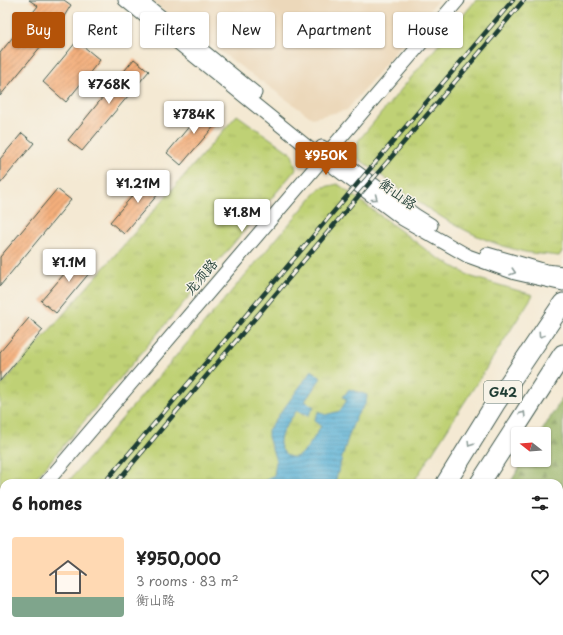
<!DOCTYPE html>
<html lang="en">
<head>
<meta charset="utf-8">
<style>
  body { margin:0; font-family:"Playpen Sans","LXGW WenKai TC",sans-serif; background:#f6f6f6; color:#222; height:100vh; display:flex; flex-direction:column; font-size:15px; white-space:nowrap }
  * { box-sizing:border-box; margin:0 }
  p { font-size:13px; color:#767676 }
  .icon { flex:none; width:22px; height:22px; fill:none; stroke:currentColor; stroke-width:2; stroke-linecap:round; stroke-linejoin:round }
  .map { position:relative; flex:1; overflow:hidden }
  .drawer { position:absolute; left:0px; top:479px; width:563px; height:156px; display:flex; flex-direction:column; background:#fff; border-radius:12px 12px 0 0; box-shadow:0 1px 3px #0004 }
  .drawer>* { flex:none }
  .guide { position:absolute; left:12px; top:12px; width:539px; height:36px; display:flex; gap:8px }
  .needle { width:26px; rotate:287deg }
  .controls { position:absolute; left:511px; top:427px; display:grid; gap:8px }
  .controls a { display:grid; place-items:center; width:40px; height:40px; border-radius:4px; background:#fff; box-shadow:0 1px 3px #0004; font-size:20px }
  .price { position:absolute; translate:-50% -34px; padding:0 9px; border-radius:4px; background:#fff; color:#222; font-size:13px; line-height:26px; filter:drop-shadow(0 1px 2px #0008) }
  .price::after { content:''; position:absolute; left:50%; top:24px; width:12px; height:9px; margin-left:-6px; background:inherit; clip-path:polygon(0 0,100% 0,50% 100%) }
  .price.active { background:#b45309; color:#fff }
  ul { padding:0; list-style:none }
  li { display:flex; align-items:center; gap:12px; height:100px; padding:0 12px }
  li+li { border-top:1px solid #e0e0e0 }
  li span { display:grid; place-items:center; flex:none; width:112px; height:80px; border-radius:4px; color:#555 }
  li>.icon { margin-inline-start:auto }
  span .icon { width:48px; height:48px; fill:#fffc; stroke-width:1 }
  li b { font-size:17px }
  h2 { display:flex; justify-content:space-between; align-items:center; height:48px; padding:0 12px; font-size:17px }
  .chip { padding:0 14px; border-radius:4px; background:#fff; box-shadow:0 1px 3px #0004; font-size:14px; line-height:36px }
  .chip.active { background:#b45309; color:#fff }
  .map>svg:first-child { display:block }
  .built { fill:#ecd8ba }
  .forest { fill:url(#forest-firs); stroke:#5b784d }
  .park { fill:url(#park-tufts); stroke:#6f8754 }
  .water { fill:url(#water-rules); stroke:#3c7685 }
  .building { fill:url(#building-hatch) }
  .lines { fill:none; stroke-linecap:round; stroke-linejoin:round }
  .tertiary-casing { stroke:#3f574c; stroke-width:15 }
  .motorway-casing { stroke:#3f574c; stroke-width:21 }
  .tertiary { stroke:#fff; stroke-width:13 }
  .motorway { stroke:#fff; stroke-width:19 }
  .rail-casing { stroke:#1f3d34; stroke-width:4.5 }
  .rail { stroke:#f7f3e8; stroke-width:3; stroke-dasharray:9; stroke-linecap:butt }
  .oneway { stroke:#8f9e9a }
  .labels { text-anchor:middle; stroke-width:3; stroke-linejoin:round; paint-order:stroke }
  .shield { fill:#f7f3e8; stroke:#60746a; stroke-width:1 }
  .shield-label { font-size:13px; font-weight:bold; fill:#1f3d34 }
  .street-label { font-size:14px; fill:#1f3d34; stroke:#f7f3e8 }
</style>
</head>
<body>
<div class="map">
<svg width="563" height="635" viewBox="0 0 563 635">
  <defs>
    <pattern id="forest-firs" width="22" height="20" patternUnits="userSpaceOnUse"><rect width="22" height="20" fill="#97b366"/><path d="M5 1l3.5 6h-7zM16 11l3.5 6h-7z" fill="#7b9355"/></pattern>
    <pattern id="park-tufts" width="24" height="20" patternUnits="userSpaceOnUse"><rect width="24" height="20" fill="#bfd174"/><path d="M3 7l-1-3M5 7V3M7 7l1-3M15 17l-1-3M17 17v-4M19 17l1-3" fill="none" stroke="#a4b465"/></pattern>
    <pattern id="water-rules" width="6" height="5" patternUnits="userSpaceOnUse"><rect width="6" height="5" fill="#59b0d6"/><path d="M0 2.5h6" fill="none" stroke="#4990ae"/></pattern>
    <pattern id="building-hatch" width="6" height="6" patternUnits="userSpaceOnUse"><rect width="6" height="6" fill="#f4af7b"/><path d="M-1 1l2-2M0 6l6-6M5 7l2-2" fill="none" stroke="#c59066"/></pattern>
  </defs>
  <rect width="100%" height="100%" fill="#f7f3e8"/>
  <filter id="ink" filterUnits="userSpaceOnUse"><feTurbulence type="fractalNoise" baseFrequency=".025" numOctaves="2"/><feDisplacementMap in="SourceGraphic" scale="8" xChannelSelector="R" yChannelSelector="G"/><feConvolveMatrix kernelMatrix="1 2 1 2 8 2 1 2 1" color-interpolation-filters="sRGB"/></filter>
  <filter id="wash" filterUnits="userSpaceOnUse"><feTurbulence type="fractalNoise" baseFrequency=".012" numOctaves="4" result="noise"/><feDisplacementMap in="SourceGraphic" scale="16" xChannelSelector="R" yChannelSelector="G"/><feGaussianBlur stdDeviation="0.9" result="paint"/><feColorMatrix in="noise" values="0 0 0 0 0 0 0 0 0 0 0 0 0 0 0 0 0 1.4 0 .05"/><feComposite in="paint" operator="in"/></filter>
  <g filter="url(#wash)">
    <rect width="100%" height="100%" fill="#f4e9d3"/>
    <!-- built -->
    <path class="built" d="M149 0H438L347 110 312 118Z"/>
    <!-- forest -->
    <path class="forest" d="M563 397V626L557 635H416L418 631H559V483H510L524 460H544V434H540Z"/>
    <!-- park -->
    <path class="park" d="M476 0H563V250L559 256C545 254 530 254 517 250 455 234 406 193 356 157L358 141Z
      M237 115 292 154 296 169 32 483H4V517L0 521V387Z
      M338 184 433 255 472 277 533 295 413 483H67L320 188Z
      M4 556V631H318L316 635H0V562Z"/>
    <!-- water -->
    <path class="water" d="M312 370 321 378 305 401 314 407 308 416 297 410C292 418 284 427 281 436 279 441 280 447 283 451 298 471 314 437 321 426L314 420 319 411 325 415 340 411 347 400 343 397 349 389 367 395C367 406 361 408 356 417 347 438 341 461 335 483H263L274 475 276 461 268 437V430Z"/>
    <g id="blocks">
      <!-- building -->
      <path class="building" d="M29 0H64L71 5 60 23 0 96V53L38 6Z
        M77 41 100 60 66 102 43 82Z
        M134 59 149 71 82 151 68 140Z
        M207 105 222 117 181 165 167 153Z
        M22 133 34 143 0 184V159Z
        M151 174 165 186 124 234 110 222Z
        M57 189 71 200 0 286V257Z
        M82 253 96 265 56 313 41 301Z
        M29 318 43 330 0 381V352Z"/>
    </g>
  </g>
  <g filter="url(#ink)">
    <use href="#blocks" fill-opacity="0" stroke="#3f574c" stroke-width="1"/>
    <g class="lines">
      <!-- tertiary casing -->
      <g class="tertiary-casing">
        <path id="tertiary" d="M125 0 310 149 403 219 468 256 515 273 563 284
          M140 0 255 93
          M322 147 415 215 431 225
          M487 254 546 271 563 273
          M46 483 458 0
          M0 537 4 532"/>
      </g>
      <!-- motorway casing -->
      <g class="motorway-casing">
        <path id="motorway" d="M446 483 495 404 563 303
          M480 483 563 354
          M352 635 355 631
          M385 635 388 631"/>
      </g>
      <!-- tertiary -->
      <use href="#tertiary" class="tertiary"/>
      <!-- motorway -->
      <use href="#motorway" class="motorway"/>
      <!-- rail casing -->
      <g class="rail-casing">
        <path id="rail" d="M104 483 513 0
          M116 483 524 0
          M0 606 4 601
          M0 618 4 613"/>
      </g>
      <!-- rail -->
      <use href="#rail" class="rail"/>
    </g>
    <!-- one-way arrows -->
    <defs><path id="oneway-chevron" d="M-2-3.5L2.5 0L-2 3.5" fill="none" stroke-width="1.6" stroke-linecap="round" stroke-linejoin="round"/></defs>
    <g class="oneway">
      <use href="#oneway-chevron" transform="translate(375 198) rotate(37)"/>
      <use href="#oneway-chevron" transform="translate(513 272) rotate(18)"/>
      <use href="#oneway-chevron" transform="translate(541 335) rotate(124)"/>
      <use href="#oneway-chevron" transform="translate(523 414) rotate(-58)"/>
      <use href="#oneway-chevron" transform="translate(470 444) rotate(122)"/>
    </g>
  </g>
  <g class="labels">
    <!-- shield labels -->
    <rect class="shield" x="484" y="381" width="38" height="22" rx="3"/>
    <g class="shield-label">
      <text x="503" y="397">G42</text>
    </g>
    <!-- street labels -->
    <g class="street-label">
      <text transform="translate(398 194) rotate(36)" y="5">衡山路</text>
      <text transform="translate(201 277) rotate(-50)" y="5">龙须路</text>
    </g>
  </g>
</svg>
<div class="controls">
<a><svg class="needle" viewBox="-14 -14 28 28"><path d="M0-13l5 13h-10z" fill="#e53935"/><path d="M0 13l5-13h-10z" fill="#767676"/></svg></a>
</div>
<b class="price" style="left:109px;top:105px">¥768K</b>
<b class="price" style="left:194px;top:135px">¥784K</b>
<b class="price active" style="left:326px;top:176px">¥950K</b>
<b class="price" style="left:138px;top:204px">¥1.21M</b>
<b class="price" style="left:242px;top:233px">¥1.8M</b>
<b class="price" style="left:69px;top:283px">¥1.1M</b>
<div class="guide">
<a class="chip active">Buy</a>
<a class="chip">Rent</a>
<a class="chip">Filters</a>
<a class="chip">New</a>
<a class="chip">Apartment</a>
<a class="chip">House</a>
</div>
<section class="drawer">
<h2>6 homes<svg class="icon" aria-label="filters" viewBox="0 0 24 24"><path d="M4 7h16M4 17h16"/><circle cx="9" cy="7" r="2"/><circle cx="15" cy="17" r="2"/></svg></h2>
<ul>
<li><span style="background:linear-gradient(#ffd9b3 75%,#7fa58c 0)"><svg class="icon" aria-label="home" viewBox="0 0 24 24"><path d="M3 11l9-7 9 7M6 9v11h12V9"/></svg></span><div><b>¥950,000</b><p>3 rooms · 83 m²</p><p>衡山路</p></div><svg class="icon" aria-label="heart" viewBox="0 0 24 24"><path d="M12 20l-8-8c-3-5 5-10 8-4 3-6 11-1 8 4z"/></svg></li>
</ul>
</section>
</div>
</body>
</html>
